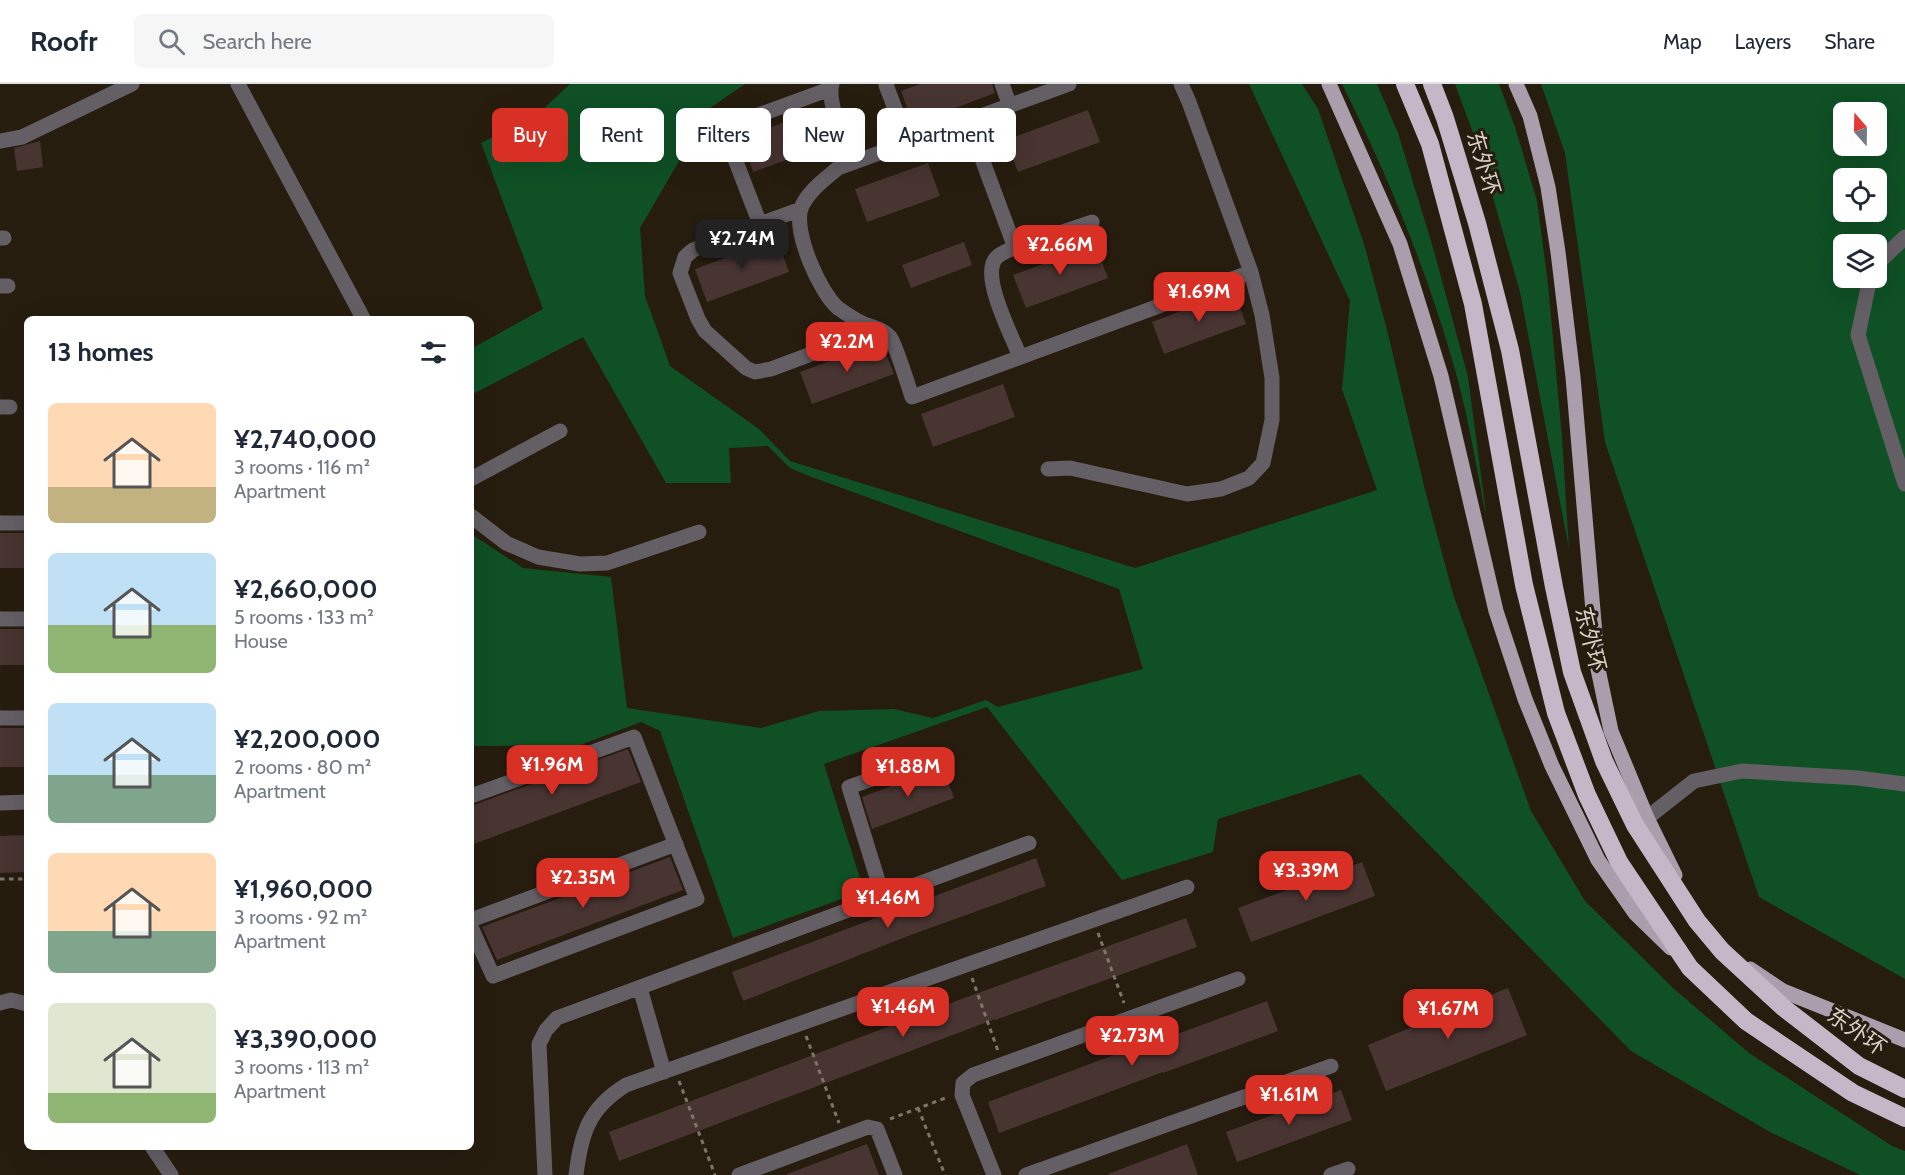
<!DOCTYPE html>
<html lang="en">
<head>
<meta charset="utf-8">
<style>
  body { margin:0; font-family:Cabin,"Noto Sans SC",sans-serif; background:#f6f6f7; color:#1f2937; height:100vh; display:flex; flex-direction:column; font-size:22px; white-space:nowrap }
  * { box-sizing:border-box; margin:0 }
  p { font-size:20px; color:#747a83 }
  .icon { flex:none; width:33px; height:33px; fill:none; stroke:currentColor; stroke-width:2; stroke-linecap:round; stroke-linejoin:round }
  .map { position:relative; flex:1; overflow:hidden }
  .panel { position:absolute; left:24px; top:232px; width:450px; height:834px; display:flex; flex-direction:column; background:#fff; border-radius:9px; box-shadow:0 6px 24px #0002 }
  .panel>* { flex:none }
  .top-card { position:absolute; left:492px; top:24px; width:570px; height:54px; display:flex; gap:12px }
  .needle { width:39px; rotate:340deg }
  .fabs { position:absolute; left:1833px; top:18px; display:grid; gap:12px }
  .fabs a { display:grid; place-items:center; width:54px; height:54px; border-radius:9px; background:#fff; box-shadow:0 6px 24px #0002; font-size:30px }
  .price { position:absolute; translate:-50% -51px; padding:0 14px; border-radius:12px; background:#d93025; color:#fff; font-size:20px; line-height:39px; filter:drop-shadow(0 2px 3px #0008) }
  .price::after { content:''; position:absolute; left:50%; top:36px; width:18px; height:14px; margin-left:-9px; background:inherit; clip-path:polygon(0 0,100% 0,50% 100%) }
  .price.on { background:#222; color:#fff }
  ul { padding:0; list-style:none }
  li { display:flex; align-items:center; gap:18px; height:150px; padding:0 24px }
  li span { display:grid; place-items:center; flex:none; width:168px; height:120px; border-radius:9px; color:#555 }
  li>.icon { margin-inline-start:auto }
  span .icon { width:72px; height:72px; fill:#fffc; stroke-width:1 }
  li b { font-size:26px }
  h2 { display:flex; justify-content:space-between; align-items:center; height:72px; padding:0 24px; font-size:26px }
  .chip { padding:0 21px; border-radius:9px; background:#fff; box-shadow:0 6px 24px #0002; font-size:21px; line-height:54px }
  .chip.on { background:#d93025; color:#fff }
  header { display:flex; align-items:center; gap:36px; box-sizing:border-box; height:84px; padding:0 30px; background:#fff; border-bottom:2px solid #e0e1e3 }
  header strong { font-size:28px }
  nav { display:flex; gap:33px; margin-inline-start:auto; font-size:21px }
  .search { width:420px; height:54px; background:#f6f6f7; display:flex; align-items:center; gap:15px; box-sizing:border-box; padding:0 21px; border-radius:9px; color:#747a83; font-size:22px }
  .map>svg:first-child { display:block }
  .green { fill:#0f5025; fill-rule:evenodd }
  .building { fill:#483431 }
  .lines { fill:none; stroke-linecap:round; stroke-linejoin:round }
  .path { stroke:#7e7569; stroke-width:3; stroke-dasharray:4.5 4.5; stroke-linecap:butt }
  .minor { stroke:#645e65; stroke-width:15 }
  .major { stroke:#aa9dac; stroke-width:15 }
  .highway { stroke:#c5b7c8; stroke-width:18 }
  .labels { text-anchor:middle; stroke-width:6; stroke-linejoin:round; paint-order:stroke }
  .street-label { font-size:22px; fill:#d7d0c7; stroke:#271d0f }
</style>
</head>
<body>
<header>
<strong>Roofr</strong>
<div class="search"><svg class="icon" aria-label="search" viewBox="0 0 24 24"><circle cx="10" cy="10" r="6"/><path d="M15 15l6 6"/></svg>Search here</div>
<nav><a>Map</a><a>Layers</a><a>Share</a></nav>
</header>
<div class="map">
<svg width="1905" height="1091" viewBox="0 0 1905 1091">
  <rect width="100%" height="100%" fill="#271d0f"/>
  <!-- green -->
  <path class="green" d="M570 0H745L710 24 640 144 645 212 670 282 759 345 790 377 1135 484 1377 406 1342 305 1350 217 1249 0H1302L1318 25 1365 163 1389 254 1425 406 1453 510 1531 727 1585 817 1673 904 1749 969 1892 1062 1905 1067V1091H1860L1770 1048 1631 967 1360 690 1218 735 1213 768 1122 796 987 623 824 680 864 807 733 854 660 647 641 638 580 661 471 662V450L523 484 611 493 627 624 761 644 819 627 894 625 933 634 986 616 998 623 1143 585 1119 505 809 392 790 384 768 362 729 364 731 399H666L583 253 471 311V265L543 225 481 59 538 30Z
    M1342 0H1377L1398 49 1434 167 1468 293 1487 436C1477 389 1470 340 1457 293 1429 191 1389 94 1342 0Z
    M1455 0H1499L1515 43 1537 117 1548 200 1562 353 1569 465 1520 208 1480 68Z
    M1541 0H1905V895L1759 813 1605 358 1565 69ZM1844 28H1876V62H1844ZM1844 94H1876V128H1844ZM1844 160H1876V194H1844Z"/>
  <!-- building -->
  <path class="building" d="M920 0H992L995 9 913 40 901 7Z
    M1088 26 1100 58 1018 88 1006 56Z
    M813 28 825 62 753 88 741 54Z
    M40 57 43 83 17 87 14 64Z
    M928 79 940 112 867 138 855 105Z
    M777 155 789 188 707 218 695 185Z
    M964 158 972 181 911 204 902 181Z
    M1095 161 1108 194 1026 224 1013 191Z
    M1234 207 1246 240 1164 270 1152 238Z
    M881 258 894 290 812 320 800 288Z
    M1003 300 1015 333 933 363 921 330Z
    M0 449H27V484H0Z
    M0 545H27V581H0Z
    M0 644H27V683H0Z
    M628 665 641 698 471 761V722Z
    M943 683 954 714 872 745 862 713Z
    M27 751V788L0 789V752Z
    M670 773 683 806 497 876 482 843Z
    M1036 774 1046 802 908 852 743 917 732 888Z
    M1362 778 1375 812 1251 858 1238 824Z
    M1186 834 1197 863 995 936V935L619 1077 609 1048 967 913Z
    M1508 904 1527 951 1386 1007 1368 961Z
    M1267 917 1278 947 1163 989V988L999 1049 988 1018 1130 965 1131 967Z
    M1341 1006 1352 1036 1237 1078 1226 1048Z
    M867 1060 879 1091H787V1090Z
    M1187 1060 1198 1091H1109L1108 1090Z"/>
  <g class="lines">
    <!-- path -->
    <path class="path" d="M0 795H27
      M1098 849 1124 919
      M972 894 998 967
      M806 952 839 1039
      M679 997 715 1091
      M918 1024 945 1091
      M890 1035 948 1013"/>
    <!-- minor -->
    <path class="minor" d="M238 0 364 236
      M832 0C826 17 846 61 852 79
      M887 0 886 1 908 59
      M1002 0 1010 22
      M1069 0 838 84C825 95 808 107 801 124 793 148 820 209 838 224 845 229 854 235 862 239 871 243 883 245 890 253 896 261 908 301 912 313L1251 188
      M968 37 1015 164
      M0 57 22 53 132 0
      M801 125 760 140 728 57 731 45 739 38 830 5
      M760 140 693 166 685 173 680 189 698 235 705 247 746 284 755 288 771 285 878 245
      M0 154H4
      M1876 181 1905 153
      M1870 194 1858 251 1905 400
      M0 202H8
      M1020 273C1012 252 983 197 994 177 997 171 1003 169 1009 166L1092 138
      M0 323H10
      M1048 385 1070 384 1187 410 1221 405 1249 394 1263 379 1272 336V294L1262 231 1251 188 1189 18 1181 0
      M471 395 560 347
      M471 432 506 459 538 473 580 480 607 479 699 448
      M0 439H27
      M0 535H27
      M0 634H27
      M471 712 634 653 697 815 493 892 471 843
      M0 719 27 718
      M1647 734 1694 697 1742 687 1858 694 1905 700
      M883 813 849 703 938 672
      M471 836 676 760
      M640 904 664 988
      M0 919 11 916 27 920
      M153 1064 171 1091
      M545 1091 539 960 546 946 557 934 1029 759
      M576 1091C581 1049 589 1024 626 1001L1187 803
      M739 1091 868 1043 877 1045 895 1091
      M994 1091 962 1011 963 999 973 991 1238 895
      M1026 1091 1331 982
      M1331 1091 1348 1085"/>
    <!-- major -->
    <path class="major" d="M1329 0 1400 160 1441 292 1496 527 1525 615 1552 682 1598 776 1635 829 1671 864
      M1516 0 1530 32 1548 103 1558 168 1573 293 1598 585 1611 647 1647 734 1675 791
      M1750 885 1783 907 1905 956"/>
    <!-- highway -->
    <path class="highway" d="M1405 0 1430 60 1473 220 1524 501 1556 629 1587 711 1619 778 1690 884 1746 937 1853 1009 1905 1034
      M1432 0 1445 34 1477 139 1510 266 1554 503 1572 588 1604 677 1635 741 1697 837 1722 867 1784 924 1859 982 1905 1005"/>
  </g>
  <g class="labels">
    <!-- street labels -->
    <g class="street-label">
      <text transform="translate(1484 79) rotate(73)" y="8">东外环</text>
      <text transform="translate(1591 555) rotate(76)" y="8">东外环</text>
      <text transform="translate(1857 947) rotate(35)" y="8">东外环</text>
    </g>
  </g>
</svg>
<div class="fabs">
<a><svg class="needle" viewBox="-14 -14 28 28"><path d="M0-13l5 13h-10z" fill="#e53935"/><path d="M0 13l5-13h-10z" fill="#747a83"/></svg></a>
<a><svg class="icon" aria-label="locate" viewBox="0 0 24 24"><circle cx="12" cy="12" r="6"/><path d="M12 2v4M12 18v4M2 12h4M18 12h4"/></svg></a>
<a><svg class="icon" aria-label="layers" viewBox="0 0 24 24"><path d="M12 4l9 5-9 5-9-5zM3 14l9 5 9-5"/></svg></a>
</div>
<b class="price on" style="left:742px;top:186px">¥2.74M</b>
<b class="price" style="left:1060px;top:192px">¥2.66M</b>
<b class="price" style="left:1199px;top:239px">¥1.69M</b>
<b class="price" style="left:847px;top:289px">¥2.2M</b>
<b class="price" style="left:552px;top:712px">¥1.96M</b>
<b class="price" style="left:908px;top:714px">¥1.88M</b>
<b class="price" style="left:1306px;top:818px">¥3.39M</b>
<b class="price" style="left:583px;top:825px">¥2.35M</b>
<b class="price" style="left:888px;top:845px">¥1.46M</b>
<b class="price" style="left:903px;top:954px">¥1.46M</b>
<b class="price" style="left:1448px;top:956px">¥1.67M</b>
<b class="price" style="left:1132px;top:983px">¥2.73M</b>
<b class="price" style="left:1289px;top:1042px">¥1.61M</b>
<div class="top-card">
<a class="chip on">Buy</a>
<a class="chip">Rent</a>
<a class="chip">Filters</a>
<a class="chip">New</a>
<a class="chip">Apartment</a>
</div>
<section class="panel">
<h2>13 homes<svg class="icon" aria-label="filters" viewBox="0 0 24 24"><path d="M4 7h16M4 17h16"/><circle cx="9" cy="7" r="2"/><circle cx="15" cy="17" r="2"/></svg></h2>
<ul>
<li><span style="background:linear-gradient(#ffd9b3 70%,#c2b280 0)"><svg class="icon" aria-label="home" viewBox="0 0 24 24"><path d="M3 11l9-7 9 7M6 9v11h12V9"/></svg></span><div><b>¥2,740,000</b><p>3 rooms · 116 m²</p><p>Apartment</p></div></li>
<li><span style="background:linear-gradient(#bfe0f5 60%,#8fb573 0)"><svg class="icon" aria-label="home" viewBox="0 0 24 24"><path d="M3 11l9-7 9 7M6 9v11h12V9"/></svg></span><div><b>¥2,660,000</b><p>5 rooms · 133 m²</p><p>House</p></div></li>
<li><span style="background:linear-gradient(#bfe0f5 60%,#7fa58c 0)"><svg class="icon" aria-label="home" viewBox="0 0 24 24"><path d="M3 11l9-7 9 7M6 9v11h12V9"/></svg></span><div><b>¥2,200,000</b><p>2 rooms · 80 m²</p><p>Apartment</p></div></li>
<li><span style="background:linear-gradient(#ffd9b3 65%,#7fa58c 0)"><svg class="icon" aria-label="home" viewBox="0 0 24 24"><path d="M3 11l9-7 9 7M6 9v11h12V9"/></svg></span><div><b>¥1,960,000</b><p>3 rooms · 92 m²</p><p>Apartment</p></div></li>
<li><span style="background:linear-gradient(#dfe7d0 75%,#8fb573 0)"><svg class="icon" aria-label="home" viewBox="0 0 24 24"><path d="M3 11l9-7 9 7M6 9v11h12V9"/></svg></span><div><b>¥3,390,000</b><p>3 rooms · 113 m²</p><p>Apartment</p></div></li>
</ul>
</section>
</div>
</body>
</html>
